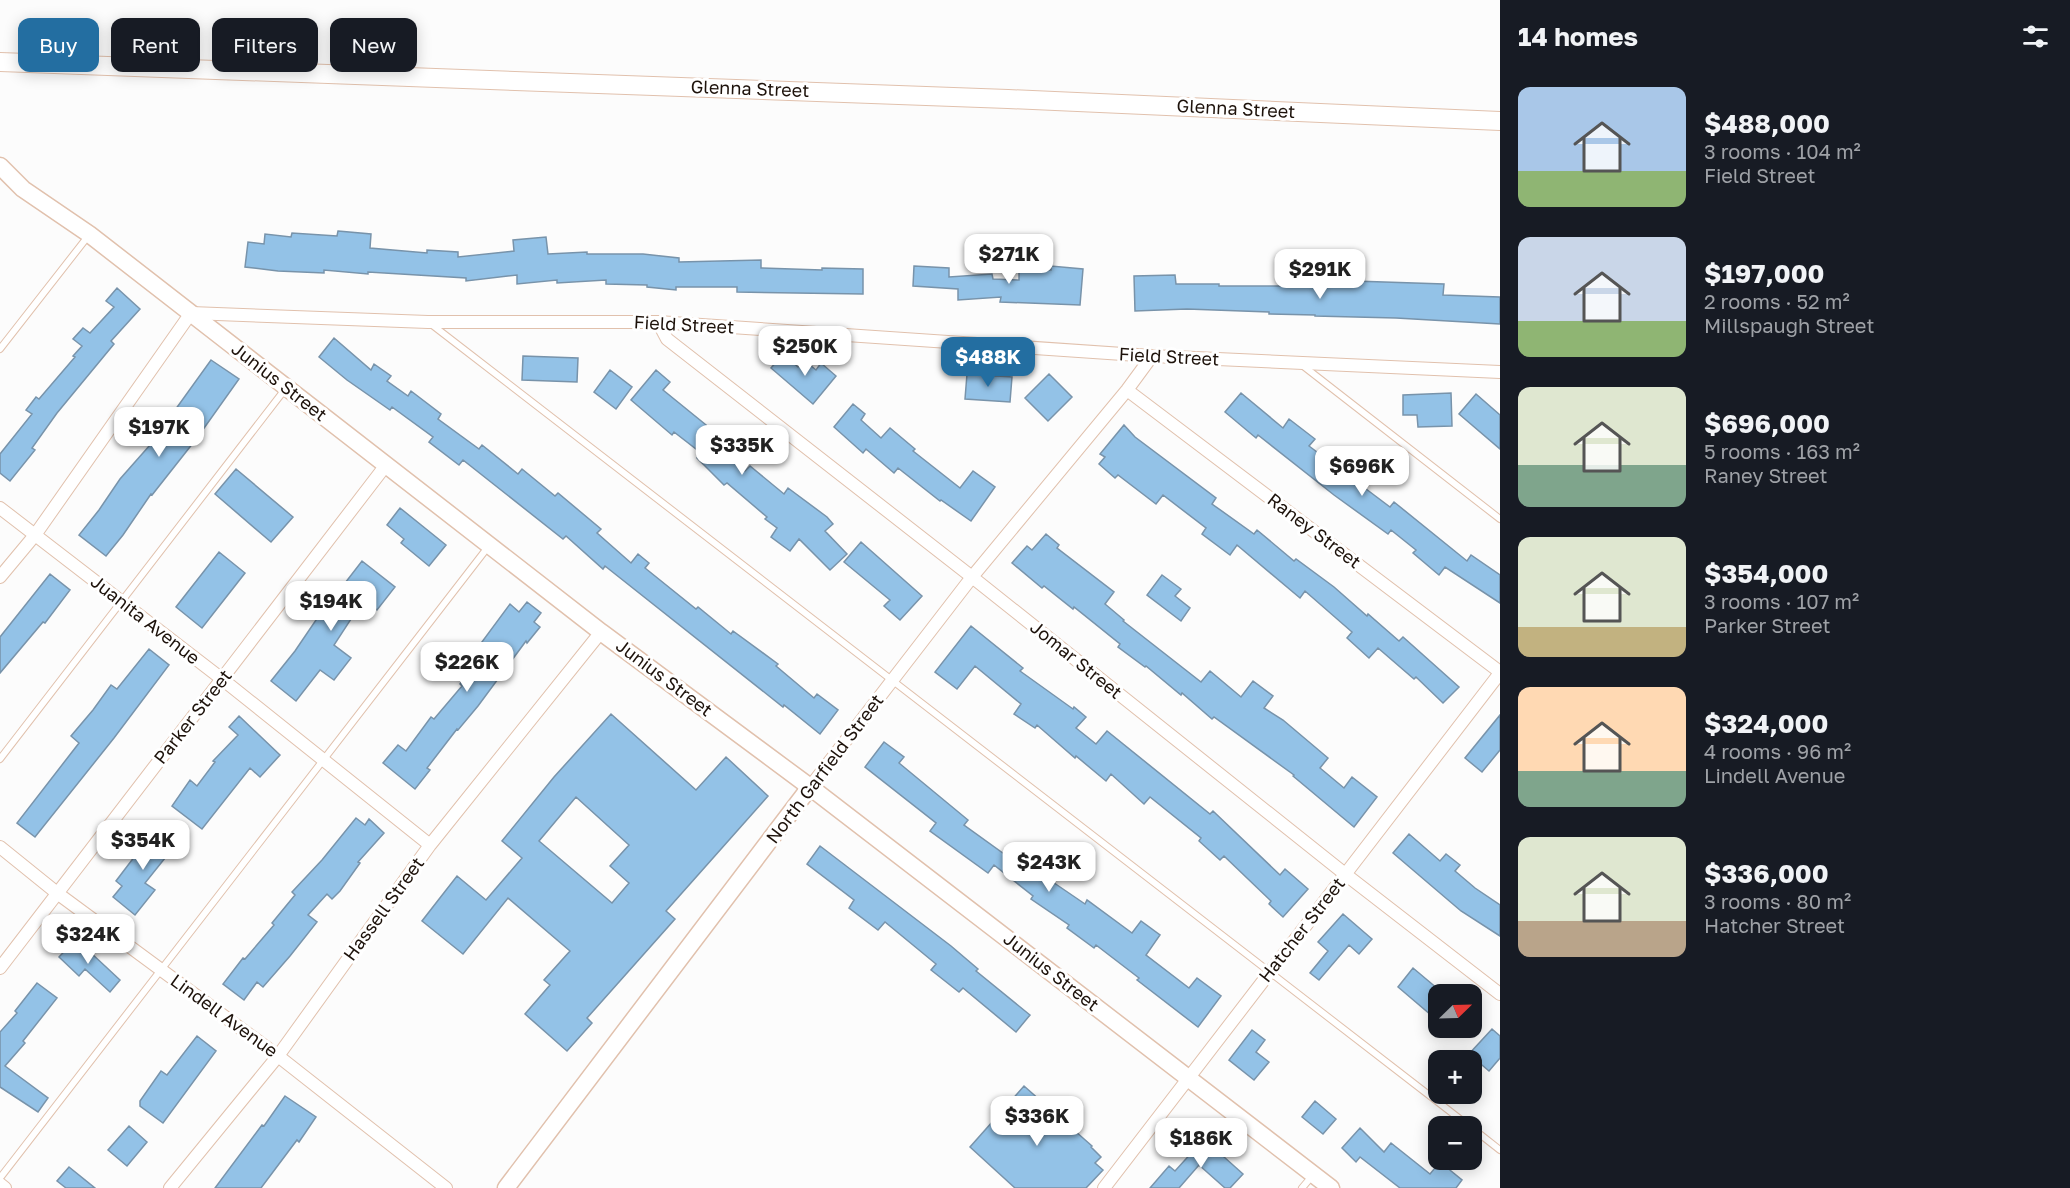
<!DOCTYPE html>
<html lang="en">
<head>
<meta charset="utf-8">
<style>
  body { margin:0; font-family:"Golos Text",sans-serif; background:#20242c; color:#f1f3f6; height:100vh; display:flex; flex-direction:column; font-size:22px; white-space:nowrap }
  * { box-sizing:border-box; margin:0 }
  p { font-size:20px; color:#9ea1a6 }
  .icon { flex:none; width:33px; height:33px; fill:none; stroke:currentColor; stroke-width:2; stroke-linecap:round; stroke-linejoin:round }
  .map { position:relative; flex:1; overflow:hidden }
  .panel { display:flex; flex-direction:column; background:#171b24; width:570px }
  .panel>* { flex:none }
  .banner { position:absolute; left:18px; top:18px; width:570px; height:54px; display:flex; gap:12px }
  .needle { width:39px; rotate:67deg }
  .controls { position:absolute; left:1428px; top:984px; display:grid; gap:12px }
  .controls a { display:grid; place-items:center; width:54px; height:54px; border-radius:12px; background:#171b24; box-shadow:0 3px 15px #0003; font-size:30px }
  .price { position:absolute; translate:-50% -51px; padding:0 14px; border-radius:12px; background:#fff; color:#222; font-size:20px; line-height:39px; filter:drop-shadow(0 2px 3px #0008) }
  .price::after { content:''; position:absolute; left:50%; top:36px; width:18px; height:14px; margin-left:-9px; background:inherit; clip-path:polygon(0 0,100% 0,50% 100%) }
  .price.on { background:#236ea1; color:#fff }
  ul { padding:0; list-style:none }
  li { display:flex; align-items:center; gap:18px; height:150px; padding:0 18px }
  li span { display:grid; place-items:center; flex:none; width:168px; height:120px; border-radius:12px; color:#555 }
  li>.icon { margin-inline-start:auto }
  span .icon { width:72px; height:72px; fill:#fffc; stroke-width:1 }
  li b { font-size:26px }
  h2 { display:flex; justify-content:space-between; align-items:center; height:72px; padding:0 18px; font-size:26px }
  .pill { padding:0 21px; border-radius:12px; background:#171b24; box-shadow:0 3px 15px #0003; font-size:21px; line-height:54px }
  .pill.on { background:#236ea1; color:#fff }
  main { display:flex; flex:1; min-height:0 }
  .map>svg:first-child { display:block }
  .building { fill:#93c2e7; stroke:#7893aa; stroke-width:1.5; fill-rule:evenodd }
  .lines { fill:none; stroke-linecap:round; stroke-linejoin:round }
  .service-casing { stroke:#e1c1ad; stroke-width:8 }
  .minor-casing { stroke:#e1c1ad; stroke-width:14 }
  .tertiary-casing { stroke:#e1c1ad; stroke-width:19 }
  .secondary-casing { stroke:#e1c1ad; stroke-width:20 }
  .service { stroke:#fff; stroke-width:6 }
  .minor { stroke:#fff; stroke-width:12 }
  .tertiary { stroke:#fff; stroke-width:16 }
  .secondary { stroke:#fff; stroke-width:18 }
  .labels { text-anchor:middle; stroke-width:6; stroke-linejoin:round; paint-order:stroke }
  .street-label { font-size:18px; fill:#1d120b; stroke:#fff }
</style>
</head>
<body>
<main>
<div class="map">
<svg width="1500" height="1188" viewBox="0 0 1500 1188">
  <rect width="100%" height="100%" fill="#fcfcfc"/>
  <!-- building -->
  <path class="building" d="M338 231 371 234 370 248 427 253V250L458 252V257L514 251 513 240 546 237 548 254 587 252V254H643L679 258V262L761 260V268L822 270V268L863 269V294L737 292V287H676V290L647 287V285L606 284V280L557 283V280L517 284V275L466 281V278L368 272V274L324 270V273L278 271 245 267 248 242 264 244 265 234 291 237 292 233 337 236Z
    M914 266 949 268V277L992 274 993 279 1019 280V269L1051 270V266L1083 269 1080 305 1000 302 1001 297 958 300V289L913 286Z
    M1175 275 1176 284H1219V286H1316V277L1354 278V281L1444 284 1443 295 1500 297V324L1396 318 1315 316V315L1269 314V312L1187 309 1135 311 1134 276Z
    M117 288 140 309 111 341 114 344 57 413 32 448 35 450 10 481 0 473V454L32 414 26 410 36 397 39 399 75 357 73 356 82 346 73 339 83 328 90 333 114 307 106 301Z
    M334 338 371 370 374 364 391 376 387 381 408 396 411 391 441 414 438 419 479 449 482 445 518 474 522 469 555 496 558 493 601 529 597 533 631 563 638 554 649 563 645 568 696 609 698 607 731 634 733 631 778 664 776 666 814 698 817 694 838 710 820 734 784 705 783 707 605 566 603 569 566 536 563 539 463 460 459 465 429 442 433 437 392 407 390 410 347 380 319 357Z
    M783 354 798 367 804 360 816 370 821 363 836 376 813 404 771 368Z
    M523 356 578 358 577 382 522 380Z
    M211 360 239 379 197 438 152 495 151 494 123 535 106 556 79 535 99 510 120 479 150 445 149 444 165 424Z
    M610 370 632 387 616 409 594 392Z
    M656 370 670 382 663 390 727 442 721 447 745 471 750 466 784 494 788 488 827 517 833 524 825 531 847 554 830 570 799 539 790 551 771 537 777 528 765 519 767 517 727 483 724 485 697 458 701 453 674 432 672 435 631 400Z
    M967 374 1012 377 1010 402 965 399Z
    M1049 374 1072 397 1048 421 1025 398Z
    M1241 393 1283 428 1289 419 1315 439 1309 446 1390 507 1394 502 1467 561 1471 555 1500 575V603L1445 567 1439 575 1413 553 1416 550 1391 530 1388 534 1334 495 1258 435 1256 438 1225 412Z
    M1451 393 1452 426 1418 427 1417 415H1403V395Z
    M1476 394 1500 415V449L1459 414Z
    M853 404 865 414 861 420 881 438 890 428 915 449 913 451 960 488 973 471 995 487 971 521 941 500 940 501 898 468 894 473 866 449 863 453 834 427Z
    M1124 425 1135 437 1216 498 1212 504 1254 534 1257 530 1294 561 1296 559 1334 587 1367 616 1368 614 1399 641 1403 637 1459 687 1443 703 1416 677 1414 679 1378 648 1369 658 1347 638 1352 632 1305 591 1300 598 1237 545 1230 555 1202 534 1206 528 1163 495 1156 504 1118 475 1115 478 1099 464 1105 457 1100 454Z
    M236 469 293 517 271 542 215 494Z
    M400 508 446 545 429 566 401 543 404 539 387 525Z
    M1046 534 1059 545 1057 548 1114 592 1105 604 1124 620 1123 621 1201 682 1210 671 1241 697 1253 681 1273 696 1264 708 1283 720 1328 758 1320 768 1344 788 1352 777 1377 797 1354 827 1293 776 1294 775 1214 717 1212 719 1182 693 1181 695 1146 666 1145 667 1118 647 1120 644 1074 607 1073 609 1044 586 1042 588 1012 563 1027 546 1032 550Z
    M861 542 922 596 900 620 884 606 890 600 844 562Z
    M219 552 245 573 202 628 176 607Z
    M362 561 395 587 377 610 364 599 334 645 351 658 334 680 320 670 296 701 271 681 295 651 333 595 335 596Z
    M50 574 70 590 45 623 43 622 0 673V637Z
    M1162 575 1181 589 1175 596 1190 608 1181 621 1147 595Z
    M527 602 541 613 534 622 540 627 527 643 526 641 478 706 458 730 457 729 427 768 430 770 415 789 383 763 398 745 406 751 431 717 434 719 462 686 460 684 483 654 476 650 510 604 519 612Z
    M971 626 1023 668 1020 671 1073 709 1074 707 1086 717 1076 728 1096 744 1107 731 1210 814 1213 811 1280 875 1285 869 1308 889 1283 917 1269 904 1271 901 1224 856 1220 860 1199 841 1201 838 1150 797 1144 804 1111 774 1106 781 1076 756 1075 758 1037 725 1035 728 1014 714 1021 704 975 666 957 689 935 672Z
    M149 649 169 665 114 738 35 837 17 823 79 743 71 736 93 710 111 685 117 689Z
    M611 714 696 790 726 757 768 796 666 911 675 919 587 1018 592 1023 567 1051 525 1014 550 985 544 980 570 951 508 898 463 954 422 921 457 876 486 900 522 858 502 841 554 777ZM576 797 629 845 610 866 629 883 612 903 539 841Z
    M1500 715V750L1482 772 1465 758Z
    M239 716 280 755 260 777 250 768 202 829 172 806 190 780 197 786 215 762 213 761 238 735 229 727Z
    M884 742 904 757 899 763 968 820 964 825 1007 856 1015 846 1045 870 1041 874 1085 904 1087 900 1132 933 1141 921 1160 935 1146 955 1189 988 1197 978 1221 996 1198 1027 1137 980 1139 978 1096 945 1094 948 1067 928 1069 925 1031 899 1033 896 994 865 988 873 930 831 936 823 865 767Z
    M356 818 365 825 369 819 384 833 358 862 360 863 340 891 332 899 327 894 308 915 317 922 290 956 263 987 257 982 244 1000 223 984 243 958 245 959 274 925 272 923 295 895 292 892 322 860Z
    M157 827 177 843 145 883 155 890 135 915 113 897 122 886 116 881Z
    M1409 834 1440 861 1446 854 1460 865 1455 871 1475 888 1500 905V936L1461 911 1393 853Z
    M820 846 951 946 978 969 976 971 1030 1015 1016 1032 963 988 959 992 931 970 936 964 885 922 878 930 849 908 854 900 807 864Z
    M1343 914 1372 939 1359 954 1349 945 1319 980 1310 973 1328 951 1318 942Z
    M76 939 120 980 110 992 85 969 79 976 59 957Z
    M1413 968 1438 989V1021L1398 987Z
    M37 983 57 998 23 1041 25 1043 5 1066 48 1098 38 1112 0 1087V1032L17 1013 15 1011Z
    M1492 1029 1500 1036V1058L1489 1071 1469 1054Z
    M1252 1030 1265 1040 1256 1052 1269 1062 1254 1080 1229 1060Z
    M197 1036 216 1051 163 1123 140 1106V1101L161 1071 167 1075Z
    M1024 1086 1092 1146 1091 1147 1101 1157 1095 1163 1103 1170 1086 1188H1015L970 1147Z
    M285 1096 316 1117 299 1142 297 1140 261 1188H215L262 1125 264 1126Z
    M1315 1101 1336 1119 1323 1134 1302 1117Z
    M129 1126 147 1142 127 1166 108 1150Z
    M1360 1128 1384 1152 1391 1143 1430 1174 1440 1162 1462 1180 1456 1188H1400L1360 1157 1356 1162 1342 1148Z
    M1204 1139 1243 1174 1230 1188H1225L1199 1165 1179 1188H1150L1169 1166 1175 1171Z
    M69 1167 95 1188H66L57 1181Z"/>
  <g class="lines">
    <!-- service casing -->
    <g class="service-casing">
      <path id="service" d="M431 324 1469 1126
        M0 349 89 235
        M1302 365 1500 519
        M0 759 286 388
        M1472 1128 1500 1150
        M0 1178 488 547
        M1302 1188 1313 1175"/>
    </g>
    <!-- minor casing -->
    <g class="minor-casing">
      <path id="minor" d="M658 322 667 339 972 577 1345 874 1500 994
        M1127 390 1500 672
        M0 508 222 679 430 845
        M0 577 35 535 191 313 428 322H658L1152 356 1500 372
        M810 787 972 577 1127 390 1152 356
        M0 847 57 893 278 1056 446 1188
        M0 968 386 465
        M0 1184 5 1188
        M170 1188 278 1056 430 845 601 632
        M1104 1188 1500 673"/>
    </g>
    <!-- tertiary casing -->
    <g class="tertiary-casing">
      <path id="tertiary" d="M0 166 23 189 89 234 601 632 810 787 1331 1188
        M506 1188 810 787"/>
    </g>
    <!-- secondary casing -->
    <g class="secondary-casing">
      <path id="secondary" d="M0 62 1008 99 1500 121"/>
    </g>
    <!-- service -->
    <use href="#service" class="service"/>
    <!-- minor -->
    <use href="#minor" class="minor"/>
    <!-- tertiary -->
    <use href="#tertiary" class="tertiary"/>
    <!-- secondary -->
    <use href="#secondary" class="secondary"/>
  </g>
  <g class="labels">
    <!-- street labels -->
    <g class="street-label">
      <text transform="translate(750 89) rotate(2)" y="6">Glenna Street</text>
      <text transform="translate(1236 109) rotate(3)" y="6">Glenna Street</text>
      <text transform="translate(684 325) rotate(3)" y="6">Field Street</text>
      <text transform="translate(1169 357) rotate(3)" y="6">Field Street</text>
      <text transform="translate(279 382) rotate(38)" y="6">Junius Street</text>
      <text transform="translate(1314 531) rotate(37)" y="6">Raney Street</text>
      <text transform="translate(145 620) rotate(38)" y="6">Juanita Avenue</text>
      <text transform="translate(1076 660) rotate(39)" y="6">Jomar Street</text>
      <text transform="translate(664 678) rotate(37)" y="6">Junius Street</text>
      <text transform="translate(193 717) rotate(-52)" y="6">Parker Street</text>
      <text transform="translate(825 769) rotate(-53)" y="6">North Garfield Street</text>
      <text transform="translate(384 909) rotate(-54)" y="6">Hassell Street</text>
      <text transform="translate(1302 930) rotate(-52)" y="6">Hatcher Street</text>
      <text transform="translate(1051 972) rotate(38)" y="6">Junius Street</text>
      <text transform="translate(224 1016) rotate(36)" y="6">Lindell Avenue</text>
    </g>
  </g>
</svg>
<div class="controls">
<a><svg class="needle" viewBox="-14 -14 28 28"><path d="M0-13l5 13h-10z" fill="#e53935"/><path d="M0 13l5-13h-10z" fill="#9ea1a6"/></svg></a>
<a>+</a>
<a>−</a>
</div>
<b class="price" style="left:1009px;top:285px">$271K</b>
<b class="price" style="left:1320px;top:300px">$291K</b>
<b class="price" style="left:805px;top:377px">$250K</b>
<b class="price on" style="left:988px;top:388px">$488K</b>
<b class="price" style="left:159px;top:458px">$197K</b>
<b class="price" style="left:742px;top:476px">$335K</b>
<b class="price" style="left:1362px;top:497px">$696K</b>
<b class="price" style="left:331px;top:632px">$194K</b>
<b class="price" style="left:467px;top:693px">$226K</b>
<b class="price" style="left:143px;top:871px">$354K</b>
<b class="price" style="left:1049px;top:893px">$243K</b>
<b class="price" style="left:88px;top:965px">$324K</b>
<b class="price" style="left:1037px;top:1147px">$336K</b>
<b class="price" style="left:1201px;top:1169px">$186K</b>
<div class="banner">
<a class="pill on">Buy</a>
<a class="pill">Rent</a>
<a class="pill">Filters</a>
<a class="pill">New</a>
</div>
</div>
<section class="panel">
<h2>14 homes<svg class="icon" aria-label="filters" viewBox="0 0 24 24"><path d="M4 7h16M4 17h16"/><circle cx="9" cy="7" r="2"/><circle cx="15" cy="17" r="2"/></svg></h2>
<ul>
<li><span style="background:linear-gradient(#a9c7e8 70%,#8fb573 0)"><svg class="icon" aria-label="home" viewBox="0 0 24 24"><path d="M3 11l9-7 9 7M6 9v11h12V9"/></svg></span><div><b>$488,000</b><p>3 rooms · 104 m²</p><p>Field Street</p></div></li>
<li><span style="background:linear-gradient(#c9d6e8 70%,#8fb573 0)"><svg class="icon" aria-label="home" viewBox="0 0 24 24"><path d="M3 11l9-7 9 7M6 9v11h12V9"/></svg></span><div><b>$197,000</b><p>2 rooms · 52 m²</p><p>Millspaugh Street</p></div></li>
<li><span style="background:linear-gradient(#dfe7d0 65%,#7fa58c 0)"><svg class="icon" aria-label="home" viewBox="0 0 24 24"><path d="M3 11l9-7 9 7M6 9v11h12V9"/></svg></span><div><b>$696,000</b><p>5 rooms · 163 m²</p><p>Raney Street</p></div></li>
<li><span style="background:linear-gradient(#dfe7d0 75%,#c2b280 0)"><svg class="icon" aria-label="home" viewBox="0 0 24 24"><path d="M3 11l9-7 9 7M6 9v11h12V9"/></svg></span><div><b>$354,000</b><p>3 rooms · 107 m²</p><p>Parker Street</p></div></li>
<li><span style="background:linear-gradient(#ffd9b3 70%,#7fa58c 0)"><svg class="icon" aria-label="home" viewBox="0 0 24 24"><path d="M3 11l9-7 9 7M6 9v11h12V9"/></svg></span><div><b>$324,000</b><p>4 rooms · 96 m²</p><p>Lindell Avenue</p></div></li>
<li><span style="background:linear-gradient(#dfe7d0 70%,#b9a48a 0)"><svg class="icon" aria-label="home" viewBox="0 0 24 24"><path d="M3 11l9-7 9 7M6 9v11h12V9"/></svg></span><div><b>$336,000</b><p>3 rooms · 80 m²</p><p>Hatcher Street</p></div></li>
</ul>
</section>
</main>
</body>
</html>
